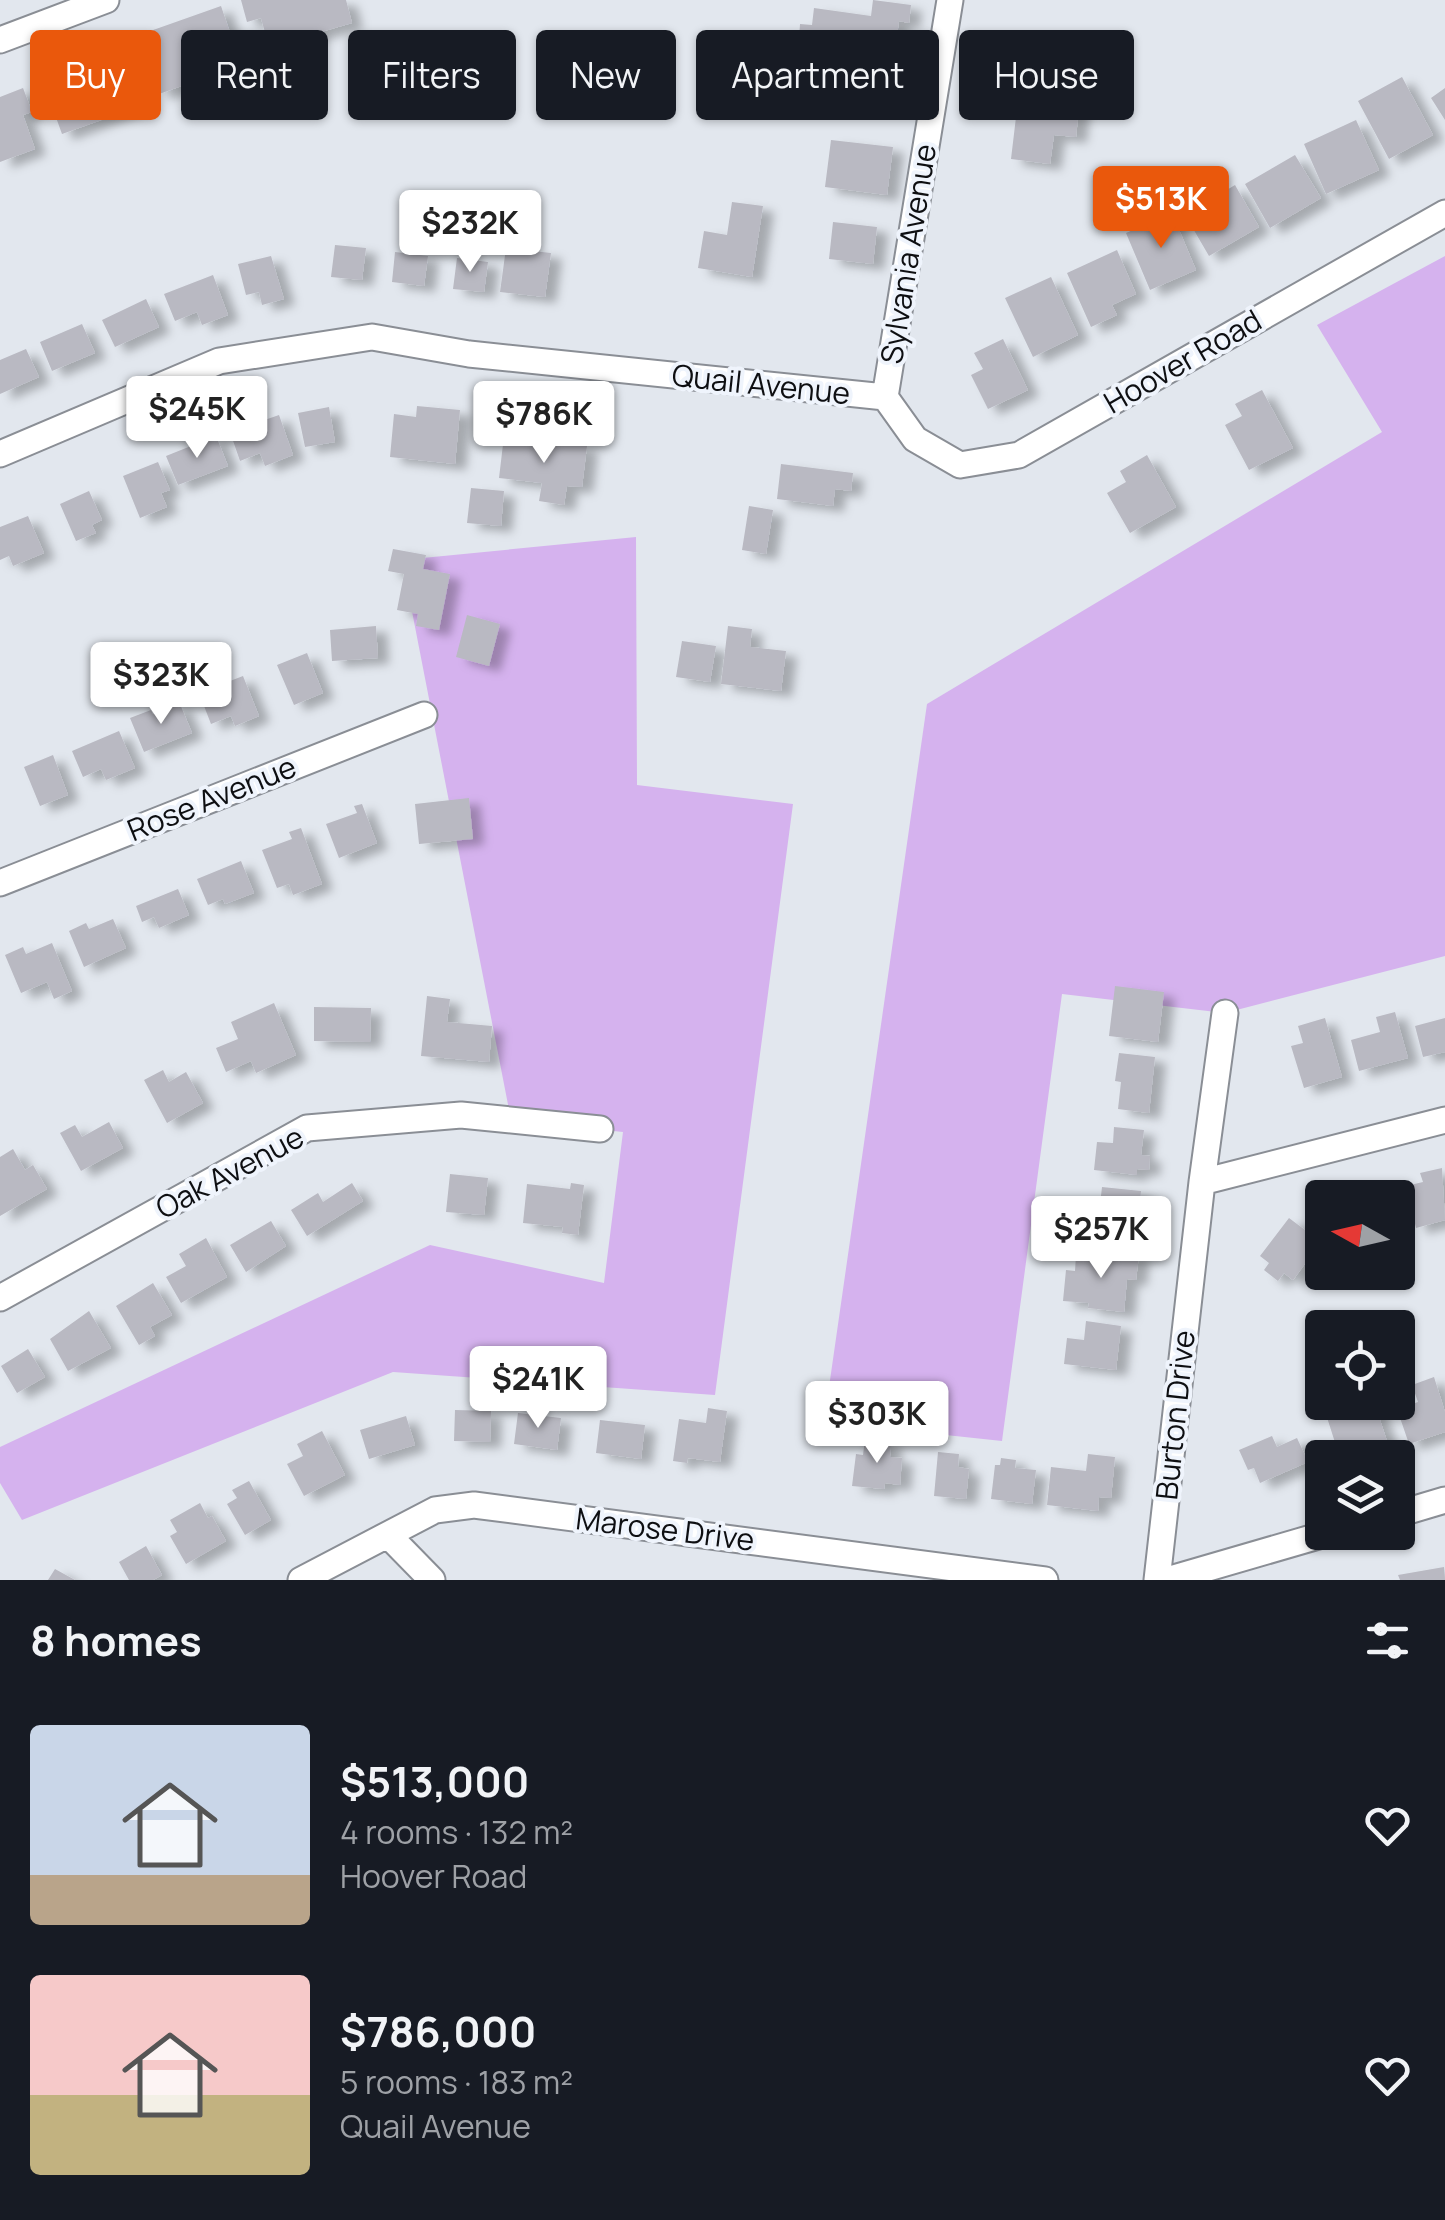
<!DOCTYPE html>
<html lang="en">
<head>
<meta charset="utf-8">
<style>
  body { margin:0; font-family:Manrope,sans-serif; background:#20242c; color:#f1f3f6; height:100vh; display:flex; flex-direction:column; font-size:38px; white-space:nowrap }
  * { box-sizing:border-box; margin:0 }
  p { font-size:32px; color:#9ea1a6 }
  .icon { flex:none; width:55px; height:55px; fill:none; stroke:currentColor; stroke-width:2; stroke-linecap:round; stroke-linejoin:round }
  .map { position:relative; height:1580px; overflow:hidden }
  .panel { display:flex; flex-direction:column; background:#171b24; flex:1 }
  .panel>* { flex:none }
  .guide { position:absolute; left:30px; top:30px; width:1385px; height:90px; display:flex; gap:20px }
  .needle { width:65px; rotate:278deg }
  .buttons { position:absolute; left:1305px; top:1180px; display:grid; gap:20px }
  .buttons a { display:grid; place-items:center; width:110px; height:110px; border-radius:10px; background:#171b24; box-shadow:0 2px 8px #0004; font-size:50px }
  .price { position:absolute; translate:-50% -85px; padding:0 22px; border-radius:10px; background:#fff; color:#222; font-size:32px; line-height:65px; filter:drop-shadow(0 2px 5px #0008) }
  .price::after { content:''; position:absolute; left:50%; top:60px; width:30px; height:22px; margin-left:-15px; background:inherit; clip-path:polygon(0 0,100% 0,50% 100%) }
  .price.current { background:#ea580c; color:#fff }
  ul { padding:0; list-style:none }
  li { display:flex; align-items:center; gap:30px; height:250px; padding:0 30px }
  li span { display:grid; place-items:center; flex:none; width:280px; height:200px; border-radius:10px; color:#555 }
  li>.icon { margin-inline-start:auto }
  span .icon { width:120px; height:120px; fill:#fffc; stroke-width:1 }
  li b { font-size:42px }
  h2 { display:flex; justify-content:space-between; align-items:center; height:120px; padding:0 30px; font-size:42px }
  .tag { padding:0 35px; border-radius:10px; background:#171b24; box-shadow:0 2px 8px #0004; font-size:35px; line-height:90px }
  .tag.current { background:#ea580c; color:#fff }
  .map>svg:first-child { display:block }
  .green { fill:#d5b2ee }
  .building { fill:#b9b9c2; filter:url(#shadow) }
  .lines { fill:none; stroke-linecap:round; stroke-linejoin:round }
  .minor-casing { stroke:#8a8e95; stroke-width:29 }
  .minor { stroke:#fff; stroke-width:25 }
  .labels { text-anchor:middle; stroke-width:8; stroke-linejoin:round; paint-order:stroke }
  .street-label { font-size:30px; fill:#0e0f12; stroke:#eff4fc }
</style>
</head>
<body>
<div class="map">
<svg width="1445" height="1580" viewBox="0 0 1445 1580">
  <defs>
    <filter id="shadow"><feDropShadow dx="11" dy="6" stdDeviation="5" flood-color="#0004"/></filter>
  </defs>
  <rect width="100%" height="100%" fill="#e2e7ee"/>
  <!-- green -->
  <path class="green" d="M1445 256V956L1225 1013 1062 994 1002 1441 824 1422 927 704 1382 432 1317 325Z
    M636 537 637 785 793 804 715 1395 393 1372 22 1520 0 1483V1447L430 1245 604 1283 623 1132 511 1120 402 560Z"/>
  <!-- building -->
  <path class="building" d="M241 0H346L352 23 269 47 261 18 247 22Z
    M873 0 911 5 909 23 899 21 893 67 808 55 810 41 799 39 800 24 812 25 814 8 871 16Z
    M221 6 241 65 159 94 139 35Z
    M125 46 146 104 62 134 41 76Z
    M1402 77 1433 135 1389 159 1358 101Z
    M23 88 32 112 23 115 35 149 0 162V97Z
    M1445 88V120L1431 98Z
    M1019 92 1080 99 1076 137 1054 135 1050 164 1011 159Z
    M1356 120 1379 170 1326 194 1304 144Z
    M831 140 893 147 887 195 825 187Z
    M1295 155 1321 198 1270 228 1245 184Z
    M1235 185 1259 227 1209 256 1185 215Z
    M732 202 763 206 752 277 698 268 704 231 727 235Z
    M1172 213 1196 270 1150 290 1126 233Z
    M833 222 877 227 873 264 829 259Z
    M335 245 366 248 362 280 331 277Z
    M506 248 551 253 545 297 500 292Z
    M1117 250 1136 294 1112 305 1117 315 1091 327 1067 273Z
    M395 252 428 256 424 286 392 282Z
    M271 256 284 299 262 305 259 292 246 295 238 264Z
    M457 258 488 262 484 292 453 289Z
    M213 275 228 315 202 325 197 312 175 321 164 294Z
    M1051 277 1078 335 1033 357 1005 298Z
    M146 299 159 327 115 347 102 320Z
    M82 324 95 353 52 371 40 342Z
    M1003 339 1028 390 988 409 971 375 983 369 974 353Z
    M26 349 39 377 0 394V360Z
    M1262 390 1293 448 1249 470 1225 425 1242 416 1235 404Z
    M417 406 460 410 455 464 390 457 394 414 416 417Z
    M329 407 335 442 305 447 298 413Z
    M279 415 293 455 265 466 260 453 240 461 230 432Z
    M216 436 228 466 178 485 166 456Z
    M504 436 587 446 582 487 567 486 564 505 539 501 542 483 499 478Z
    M1147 455 1176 507 1130 533 1107 493 1126 482 1120 471Z
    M158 462 170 490 161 493 167 507 140 518 123 476Z
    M781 464 853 473 851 491 835 489 833 506 777 499Z
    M471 488 504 491 501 526 467 523Z
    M89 491 102 520 92 525 96 533 76 541 60 504Z
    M749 506 773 510 766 554 742 550Z
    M28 516 44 553 13 566 9 556 0 560V527Z
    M393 549 426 555 423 569 450 574 439 630 416 626 418 614 397 610 404 574 388 571Z
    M467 615 500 624 489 666 456 657Z
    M376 626 378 658 332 661 330 630Z
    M728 626 752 629 750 647 786 651 781 691 721 684Z
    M682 641 716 646 710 682 676 677Z
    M307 653 323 693 294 705 277 665Z
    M243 676 259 716 235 726 231 716 211 724 199 693Z
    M180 704 192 733 144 752 130 718 151 710 153 714Z
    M119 731 135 768 106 780 101 769 83 777 72 751Z
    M53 755 68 795 40 806 24 767Z
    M469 798 473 839 419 844 415 804Z
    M362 804 377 843 339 858 326 824 357 813 354 806Z
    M301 828 322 884 293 895 289 884 277 888 262 850 292 839 289 832Z
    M241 861 254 893 225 904 223 899 208 905 197 879Z
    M178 889 189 915 159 928 154 917 142 922 136 906Z
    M113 919 126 948 84 967 69 931 86 923 89 929Z
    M52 943 72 991 54 999 47 982 21 993 5 955 23 947 26 954Z
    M1115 986 1164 992 1158 1042 1109 1036Z
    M427 996 450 999 447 1022 492 1026 489 1062 421 1056Z
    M274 1003 296 1055 256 1073 251 1061 226 1072 216 1048 238 1039 231 1022Z
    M314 1007 371 1008 370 1042 314 1041Z
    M1395 1012 1408 1058 1359 1071 1351 1040 1380 1032 1376 1017Z
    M1325 1018 1342 1077 1304 1088 1291 1046 1303 1043 1298 1026Z
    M1445 1018V1052L1423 1057 1415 1026Z
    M1119 1053 1155 1057 1149 1113 1118 1109 1121 1082 1115 1081Z
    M163 1070 169 1082 186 1072 203 1103 167 1123 144 1080Z
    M109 1122 123 1148 81 1171 60 1133 75 1125 82 1137Z
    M1114 1127 1144 1130 1141 1155 1150 1156 1149 1170 1137 1169V1175L1094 1170 1097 1142 1113 1143Z
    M13 1149 25 1170 33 1165 47 1189 0 1216V1157Z
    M1442 1168 1445 1220 1416 1228 1406 1186 1423 1182 1420 1173Z
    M450 1174 488 1178 484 1215 446 1212Z
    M352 1183 363 1201 307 1236 291 1210 318 1193 323 1202Z
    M571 1183 584 1185 578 1235 562 1233 563 1227 523 1223 527 1184 570 1189Z
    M1102 1187 1141 1191 1137 1235 1097 1231Z
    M1289 1218 1321 1242 1293 1280 1284 1273 1278 1281 1264 1270 1269 1263 1260 1256Z
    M271 1221 286 1246 246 1272 230 1245Z
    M206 1238 227 1277 181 1303 166 1277 186 1266 179 1254Z
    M1121 1253 1139 1255 1136 1280 1127 1279 1124 1312 1088 1308 1089 1303 1063 1301 1066 1270 1075 1271 1076 1255 1121 1259Z
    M153 1283 172 1315 150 1327 155 1336 139 1345 116 1306Z
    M89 1311 111 1348 68 1371 50 1339Z
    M1086 1321 1121 1326 1116 1370 1064 1364 1067 1338 1084 1340Z
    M28 1349 45 1377 17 1393 1 1366Z
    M1434 1377 1445 1412V1432L1409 1444 1397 1409 1418 1402 1412 1385Z
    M1329 1402H1374L1391 1453 1378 1458H1340L1323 1405Z
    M708 1408 727 1411 720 1462 688 1458 687 1463 673 1461 679 1419 706 1423Z
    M455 1410 491 1411 490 1442 454 1441Z
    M518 1413 561 1418 557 1450 514 1444Z
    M406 1416 415 1445 369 1459 360 1430Z
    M600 1420 645 1425 641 1459 596 1453Z
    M322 1431 345 1475 304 1496 287 1464 303 1456 297 1444Z
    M1272 1436 1277 1447 1297 1438 1308 1462 1260 1483 1254 1468 1248 1470 1239 1450Z
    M865 1439 891 1442 890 1457 902 1458 900 1485 885 1483 884 1489 852 1486 856 1454 863 1455Z
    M938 1452 959 1454 958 1467 969 1469 966 1499 934 1496Z
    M1088 1454 1115 1457 1111 1498 1099 1497 1098 1511 1047 1505 1051 1467 1086 1471Z
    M1001 1458 1016 1460 1015 1468 1036 1470 1032 1504 991 1499 995 1465H1000Z
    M249 1481 271 1520 245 1535 227 1504 237 1498 232 1490Z
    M200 1503 208 1518 212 1516 226 1541 186 1564 170 1536 177 1532 170 1520Z
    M146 1546 162 1575 153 1580H129L119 1562Z
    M1444 1567 1445 1580H1400L1398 1575Z
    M55 1569 75 1580H48Z"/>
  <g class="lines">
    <!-- minor casing -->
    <g class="minor-casing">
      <path id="minor" d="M950 0 885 397 915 439 960 465 1019 455 1445 213
        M0 40 106 0
        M0 454 219 361 372 337 469 354 885 397
        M0 883 424 715
        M1202 1182 1445 1120
        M0 1298 307 1128 461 1115 600 1129
        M1398 1514 1445 1500
        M388 1535 432 1580
        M301 1580 435 1510 474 1505 1045 1580
        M1157 1580 1202 1182 1225 1013
        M1167 1580 1332 1532"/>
    </g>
    <!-- minor -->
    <use href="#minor" class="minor"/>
  </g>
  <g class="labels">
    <!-- street labels -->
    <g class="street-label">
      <text transform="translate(909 254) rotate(-81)" y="10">Sylvania Avenue</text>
      <text transform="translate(1183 362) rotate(-30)" y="10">Hoover Road</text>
      <text transform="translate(761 385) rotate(6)" y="10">Quail Avenue</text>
      <text transform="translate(212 799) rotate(-22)" y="10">Rose Avenue</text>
      <text transform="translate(230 1173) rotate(-28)" y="10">Oak Avenue</text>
      <text transform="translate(1176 1415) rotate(-84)" y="10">Burton Drive</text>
      <text transform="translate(665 1530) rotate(7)" y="10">Marose Drive</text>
    </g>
  </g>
</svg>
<div class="buttons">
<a><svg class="needle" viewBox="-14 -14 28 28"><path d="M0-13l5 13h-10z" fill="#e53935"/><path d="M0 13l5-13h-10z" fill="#9ea1a6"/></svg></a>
<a><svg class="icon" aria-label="locate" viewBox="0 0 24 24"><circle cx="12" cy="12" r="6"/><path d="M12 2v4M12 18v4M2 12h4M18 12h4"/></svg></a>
<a><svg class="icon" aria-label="layers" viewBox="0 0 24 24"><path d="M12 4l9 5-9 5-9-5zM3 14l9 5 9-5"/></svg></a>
</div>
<b class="price current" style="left:1161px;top:251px">$513K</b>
<b class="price" style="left:470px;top:275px">$232K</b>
<b class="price" style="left:197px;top:461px">$245K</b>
<b class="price" style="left:544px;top:466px">$786K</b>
<b class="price" style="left:161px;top:727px">$323K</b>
<b class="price" style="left:1101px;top:1281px">$257K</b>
<b class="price" style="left:538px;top:1431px">$241K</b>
<b class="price" style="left:877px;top:1466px">$303K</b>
<div class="guide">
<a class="tag current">Buy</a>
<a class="tag">Rent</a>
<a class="tag">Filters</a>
<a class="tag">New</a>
<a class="tag">Apartment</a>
<a class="tag">House</a>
</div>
</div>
<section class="panel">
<h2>8 homes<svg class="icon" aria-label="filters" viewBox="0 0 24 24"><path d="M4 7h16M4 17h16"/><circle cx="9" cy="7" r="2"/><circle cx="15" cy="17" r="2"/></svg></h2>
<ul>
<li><span style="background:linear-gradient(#c9d6e8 75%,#b9a48a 0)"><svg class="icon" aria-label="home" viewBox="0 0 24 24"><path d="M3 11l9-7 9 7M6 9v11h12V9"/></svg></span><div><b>$513,000</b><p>4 rooms · 132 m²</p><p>Hoover Road</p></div><svg class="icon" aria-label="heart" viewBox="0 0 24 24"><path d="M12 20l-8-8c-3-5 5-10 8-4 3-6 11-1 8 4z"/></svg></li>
<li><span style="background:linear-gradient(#f6c9c9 60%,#c2b280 0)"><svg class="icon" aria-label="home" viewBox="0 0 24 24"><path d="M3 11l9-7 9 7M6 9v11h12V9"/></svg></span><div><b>$786,000</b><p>5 rooms · 183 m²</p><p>Quail Avenue</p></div><svg class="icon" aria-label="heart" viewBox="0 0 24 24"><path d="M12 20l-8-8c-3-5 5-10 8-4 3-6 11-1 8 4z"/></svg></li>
</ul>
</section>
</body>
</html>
